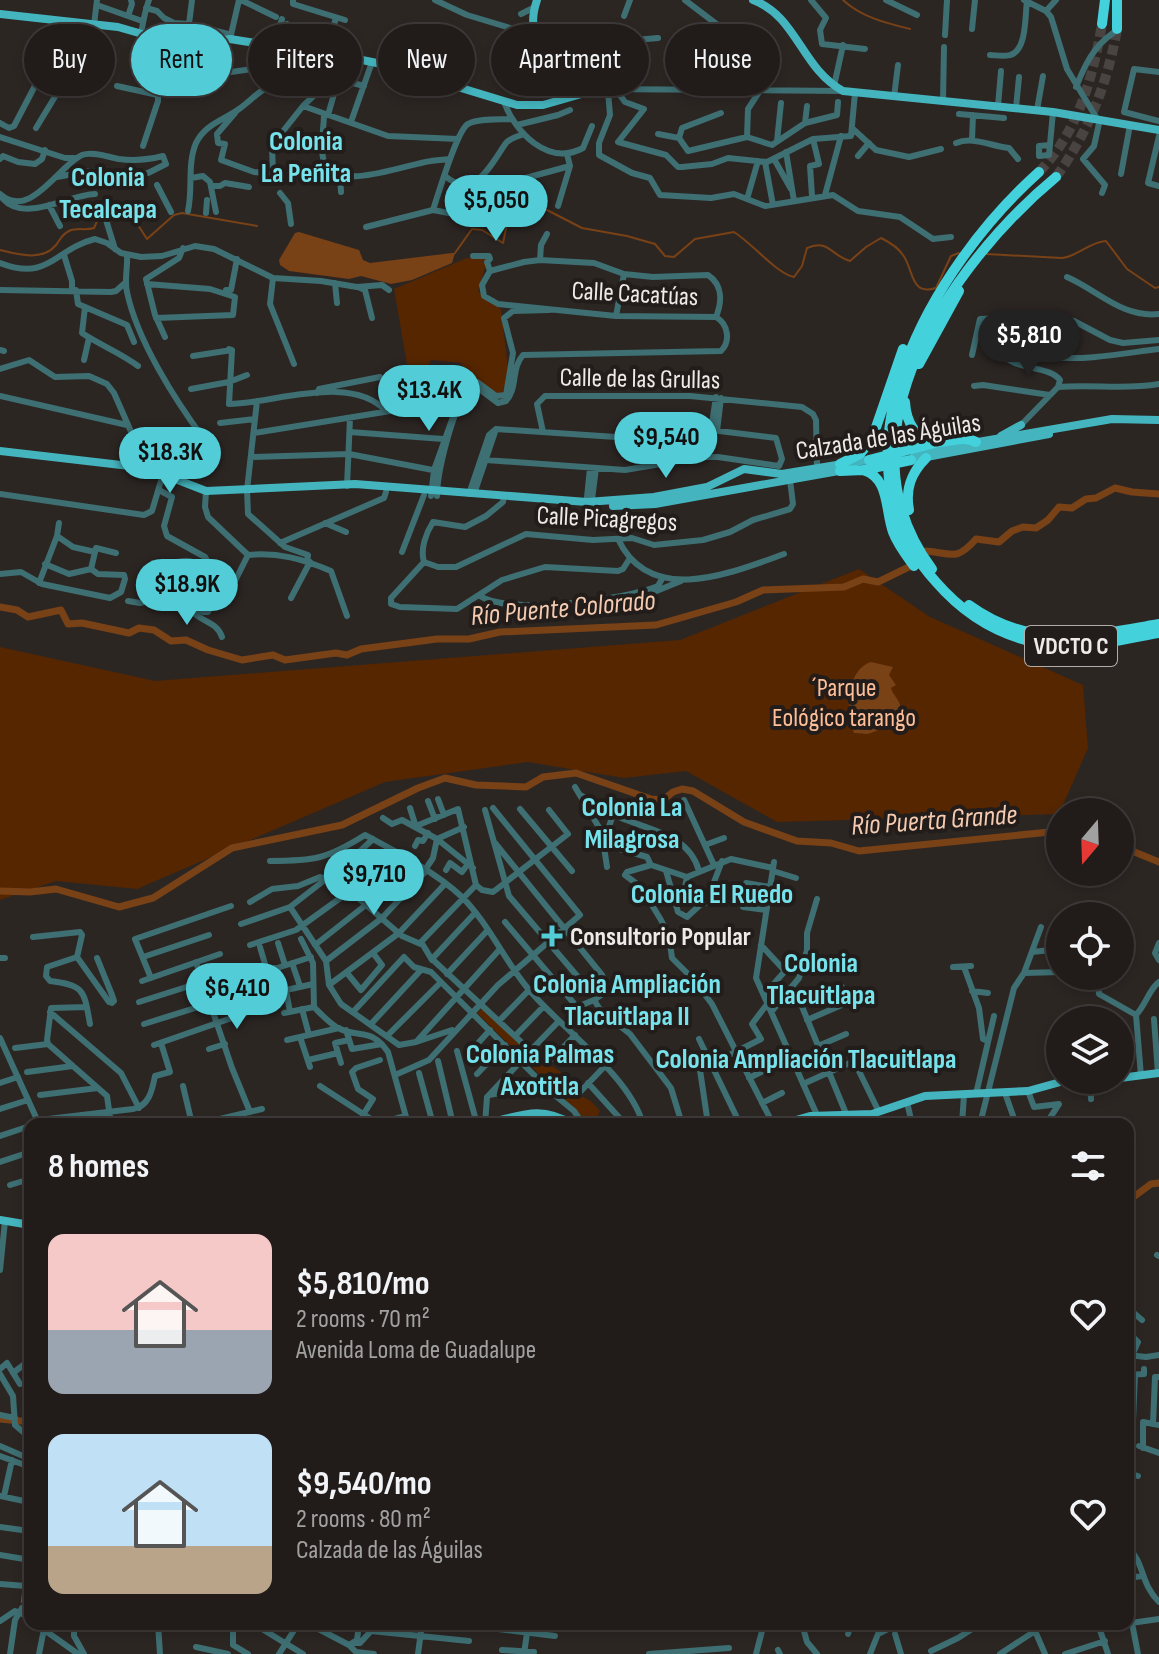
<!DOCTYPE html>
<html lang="en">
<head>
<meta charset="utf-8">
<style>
  body { margin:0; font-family:"Sofia Sans Condensed",sans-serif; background:#292523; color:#f1f3f6; height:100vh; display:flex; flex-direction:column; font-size:30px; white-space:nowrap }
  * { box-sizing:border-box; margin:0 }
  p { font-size:26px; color:#a2a1a2 }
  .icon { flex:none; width:44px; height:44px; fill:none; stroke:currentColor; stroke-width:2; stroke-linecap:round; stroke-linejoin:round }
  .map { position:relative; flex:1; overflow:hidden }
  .side { position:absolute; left:24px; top:1118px; width:1110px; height:512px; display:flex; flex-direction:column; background:#211c1a; border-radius:16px; box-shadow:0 4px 12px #0003,0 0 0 2px #3e3a39 }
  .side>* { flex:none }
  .guide { position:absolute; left:24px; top:24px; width:1112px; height:72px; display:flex; gap:16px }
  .needle { width:52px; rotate:199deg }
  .tools { position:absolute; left:1046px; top:798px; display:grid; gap:16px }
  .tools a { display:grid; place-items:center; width:88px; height:88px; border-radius:50%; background:#211c1a; box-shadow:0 4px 12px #0003,0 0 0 2px #3e3a39; font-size:40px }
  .price { position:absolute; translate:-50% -68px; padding:0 18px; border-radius:28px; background:#52ccd6; color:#111; font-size:26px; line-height:52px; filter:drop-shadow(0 2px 4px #0008) }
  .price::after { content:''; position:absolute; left:50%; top:48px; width:24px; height:18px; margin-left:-12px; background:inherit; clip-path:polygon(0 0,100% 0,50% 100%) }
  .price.active { background:#222; color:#fff }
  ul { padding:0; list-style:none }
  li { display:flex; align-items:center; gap:24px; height:200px; padding:0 24px }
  li span { display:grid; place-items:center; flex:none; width:224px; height:160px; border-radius:16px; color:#555 }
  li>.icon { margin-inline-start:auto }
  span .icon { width:96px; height:96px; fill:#fffc; stroke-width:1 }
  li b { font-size:34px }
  h2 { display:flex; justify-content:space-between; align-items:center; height:96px; padding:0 24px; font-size:34px }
  .chip { padding:0 28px; border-radius:36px; background:#211c1a; box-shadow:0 4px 12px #0003,0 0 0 2px #3e3a39; font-size:28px; line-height:72px }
  .chip.active { background:#52ccd6; color:#111 }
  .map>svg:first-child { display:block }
  .green { fill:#552600 }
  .water { fill:#794116 }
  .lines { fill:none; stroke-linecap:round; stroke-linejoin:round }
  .stream { stroke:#794116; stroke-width:2 }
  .river { stroke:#794116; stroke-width:7 }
  .highway-tunnel { stroke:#494341; stroke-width:10; stroke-dasharray:10 5; stroke-linecap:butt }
  .minor { stroke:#3e6f73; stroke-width:6 }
  .major { stroke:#44b5be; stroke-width:8 }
  .highway { stroke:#43d1dc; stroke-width:10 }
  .poi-dot { fill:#52ccd6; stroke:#221d1a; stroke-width:3 }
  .labels { text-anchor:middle; stroke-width:8; stroke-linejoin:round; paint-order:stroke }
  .shield { fill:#221d1a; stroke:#b1acaa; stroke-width:2 }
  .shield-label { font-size:24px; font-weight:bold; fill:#eeeae8 }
  .street-label { font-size:26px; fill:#eeeae8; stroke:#221d1a }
  .park-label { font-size:26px; fill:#febf98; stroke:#221d1a }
  .poi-label { font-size:26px; font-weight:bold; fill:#eeeae8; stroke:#221d1a; text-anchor:start }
  .neighbourhood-label { font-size:28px; font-weight:bold; fill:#76e2eb; stroke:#221d1a }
  .water-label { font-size:28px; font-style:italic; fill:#f4cab0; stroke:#221d1a }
</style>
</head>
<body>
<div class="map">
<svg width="1159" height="1654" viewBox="0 0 1159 1654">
  <rect width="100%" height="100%" fill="#2c2623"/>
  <!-- green -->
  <path class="green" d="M467 258 485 259V268L478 291 501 309 509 377 500 398 474 380 462 378 461 363 431 360 413 399 394 289Z
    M859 569 930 617 1083 685 1088 748 1059 814 777 822 686 771 624 778 528 762 385 782 137 889 56 881 0 900V647L155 681 680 640Z
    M482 1008C498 1023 512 1038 528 1051 544 1065 575 1073 579 1095L591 1101 600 1111 597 1117 616 1124H597L586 1120 477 1013Z"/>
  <!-- water -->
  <path class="water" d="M299 232 359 250 363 260 370 263 452 253H455L452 263 412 280 391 284 361 276 349 279 289 271 280 265 279 260 295 233Z
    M871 662 893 667 889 675 896 685 891 688C893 695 898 698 900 705 904 718 877 732 867 734 864 734 857 733 854 733 846 711 846 670 871 662Z"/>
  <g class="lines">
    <!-- stream -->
    <path class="stream" d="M843 0C861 17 886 23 910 29
      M129 211 147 239 174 215 182 213 257 226
      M0 250C17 254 42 262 56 245 61 239 61 235 69 231 78 227 85 231 94 228L102 210 106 207 123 209
      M455 253 472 229 482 230 503 243 510 210 520 203 547 210 582 228 627 236 655 244 665 256 674 257 695 239 734 232C753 244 776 273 794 277L802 266 807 248C829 239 830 255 850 261L866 247 881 238C889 242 898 247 903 255 914 270 910 296 936 288L951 256 959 253
      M986 254 1062 258C1079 256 1089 242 1106 241L1127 269 1155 288 1159 287"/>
    <!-- river -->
    <path class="river" d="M0 607 17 610 28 617 61 610 68 624 82 623 129 633 139 628 154 630 171 641 186 640 208 650 242 660 273 655 285 660 336 653 347 655 361 649 437 639H469L500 632 656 625 736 602 763 590 844 587 863 579 878 582 919 562 926 551C951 553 956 562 976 539L999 542 1012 531 1023 527 1036 528 1048 520 1059 507 1072 508 1086 499 1096 498 1115 488 1132 492 1159 494
      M1120 846 1159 862
      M0 891 30 892 56 889 119 907 153 898 232 848 342 825 418 788 445 778 476 785 526 787 543 777 576 773 651 799 663 800 673 792 682 789 693 791 744 822 797 841 831 843 859 851 1060 831
      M1128 1201 1151 1184 1159 1183
      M0 1419 30 1422"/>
    <!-- highway-tunnel -->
    <path class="highway-tunnel" d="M1039 172C1078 132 1093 77 1102 24
      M1056 177C1088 133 1108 82 1117 29"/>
    <!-- minor -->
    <path class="minor" d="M149 0C142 18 143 35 135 52L149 60 158 72
      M241 0 276 17
      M293 0V4L345 20
      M435 0 467 15 537 36
      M685 0 719 26 743 34 746 41 738 74
      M811 0 826 18 820 30 822 44 865 49
      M886 0 917 15
      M1024 0 1046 11 1051 17 1067 69 1096 117
      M97 5 142 21
      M146 8 157 11 164 18 174 23 189 24 228 34 226 40
      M1046 11 1056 0
      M521 14 535 7
      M128 16 132 4 131 0
      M624 16 630 0
      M189 24 192 0
      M94 25 97 0
      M972 29 975 0
      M521 31 523 51 536 63
      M945 35 947 0
      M230 39 239 0
      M274 45 282 19
      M281 46 287 24
      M325 53 336 18
      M990 55C995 55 1004 57 1010 55 1027 51 1025 15 1027 1
      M601 64V49L635 40 658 38
      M158 72 195 77 274 66 316 57
      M338 79 364 86
      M36 83 56 95 36 128
      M117 86 158 95
      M834 86 843 45
      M1076 87C1085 65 1093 47 1113 33
      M599 89 843 91
      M616 90 625 102 644 109 618 142 666 155 678 167H682L712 164 728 158 767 162 813 139 851 136 855 93
      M608 91 610 115 599 143V155L632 173 650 178 660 195 711 198 734 194 765 206 833 195 858 211 900 217 933 239 951 237
      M894 97 898 65
      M943 101 944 47
      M504 102C515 132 548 167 583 148L592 126
      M303 106 388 136 458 139
      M998 106 1001 71
      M1016 108 1019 77
      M1037 110 1043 76
      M235 113 217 134 218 143 225 144 221 160 254 172 273 174
      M721 113 682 128 679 138 688 151 747 137 772 145 805 123 837 115 838 102
      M324 114C324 128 319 152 325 164 339 192 407 164 431 161 436 160 443 160 449 159
      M959 114 1004 118
      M328 115 342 66 332 63
      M352 119 372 62
      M1100 119 1094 146 1083 159 1105 185 1102 193
      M1159 121 1124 112 1134 69 1159 72
      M0 123 9 128 14 126 50 57 70 50 84 24
      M805 123 807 106
      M517 125 558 115 570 110
      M852 128 876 150 909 157 941 149
      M658 134 679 138
      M1159 136 1148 183 1159 186
      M0 137 65 158H74
      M747 137 748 109 761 89
      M972 140 973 115
      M777 141 781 103
      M956 143C973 136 990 146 1009 148L1018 159
      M1050 145 1039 146V156L1049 155 1053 112
      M143 146 158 101V72
      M786 152 794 201
      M858 156 869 143
      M0 159 3 156 18 162 35 164 42 159 45 150
      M774 159 791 189
      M765 162 773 205
      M1121 174 1130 125
      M280 175 273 174 272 145 303 106 326 84 335 55
      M340 176 341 192
      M445 176C475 201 491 164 506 143 510 138 518 136 524 134
      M191 178 203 176 210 182 216 212
      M522 179 570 166
      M157 185 171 212
      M213 186H220L225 183 249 187
      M280 193 288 203 291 224
      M0 194C30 221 58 166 82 155 92 151 108 157 119 159 135 161 148 160 163 156L166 164 148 173 135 174 89 171 57 177
      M825 195 841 136
      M812 196 810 166 819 164 813 139
      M3 199C25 223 67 195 95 194
      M747 199 758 161
      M49 205 60 226
      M474 205 454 214 433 210C438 195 457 130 468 124 480 118 499 120 512 119
      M558 206 570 166 567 154
      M188 211C193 189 187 164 196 143 205 124 224 120 239 109 250 101 258 92 269 86 294 73 300 75 322 53
      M206 213 207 200
      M366 227 433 210
      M115 249 106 220 128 208 139 214
      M64 255 72 281V290
      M127 255C128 267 124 280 127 292 137 340 175 400 204 439
      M473 256H489L490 259 487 262 490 271
      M540 260 594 263 624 274 653 277 708 275C723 285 722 302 716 317L616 316 498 304 484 296 482 285 490 271 524 262Z
      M540 260 541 245 547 234
      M0 263C50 282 54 249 95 239L107 243 121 253 141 257 162 256 195 246 214 249 273 278 321 281 357 287 382 285 389 290
      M1067 277C1099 291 1122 318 1159 314
      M273 278 270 304 294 364
      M335 283 337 303
      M147 284 210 289 235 297 233 315 156 318
      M358 287 365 290 372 318
      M0 290 111 292 116 291 126 282
      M76 290 78 304 127 325 134 342
      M226 290H231L237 259
      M85 307 82 333C100 345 121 353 138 366
      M616 316 624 274
      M165 337 155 315 146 279 179 258 183 248
      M229 349 232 350 229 404C275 403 351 373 386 411
      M0 350 4 351
      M972 355 980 319 1047 316 1074 321 1110 340 1123 343 1159 340
      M193 356 232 350
      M84 360 89 338
      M0 369 29 360 55 377 89 376 107 384 114 393 147 468
      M974 386 983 385 1050 395
      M1058 387C1092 384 1126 390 1159 384
      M191 389 229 382 247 375
      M317 393 319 389 380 377
      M0 396 127 425
      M257 401 247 490 248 514 285 547 308 555 307 562
      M220 423 255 419
      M1020 426 1058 387 1060 380C1048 364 1014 373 999 350L1005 343C1013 343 1038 355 1052 357 1086 361 1125 353 1159 349
      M711 430 716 397
      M717 431 721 398
      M350 432 443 439
      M543 432 537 404 545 396H690L802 407 813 414 816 420 817 468
      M665 432 670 464
      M254 433 446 402
      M140 451 162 430
      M251 457 349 454 438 471
      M347 486 350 418
      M206 491 205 507 208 517 248 555C278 552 303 559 331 571L347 616
      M0 494 144 515 152 511 163 474
      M469 494 489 435 496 429 616 437 687 430H711L776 438 782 459 779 466 718 457H702L625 470 486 460
      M474 494 496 429
      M431 496 434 470 464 386 477 382 496 396 506 395 513 353 504 318 513 311 549 310
      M437 496C437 473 453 406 469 389L478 388 498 403 506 401C518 388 511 368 523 355L721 351C731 341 728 324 716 317
      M504 496 503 502 486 516 465 527 433 522C426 533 420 549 424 562L438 567H456L526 534 593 540 632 538 654 545 703 540 730 532 753 520 790 509 793 504 790 480
      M586 507 590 468
      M591 507 596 468
      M325 523 346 532
      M57 536 73 547 95 552
      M618 539C650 607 731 573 784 554
      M280 543 384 498 386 492
      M402 552 424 495
      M424 562 391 598V604L400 607 457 609 502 580 545 567 618 571 623 569 630 558
      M91 569 96 548 116 553
      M0 574 21 572 42 584 110 598 121 592 125 579 124 575 98 574 91 569 69 574 45 564
      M39 583 57 536 59 523
      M654 592 681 581
      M228 595 248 555
      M480 596C509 615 625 600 658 586L663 577
      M291 598 310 562
      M128 601 140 603 173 595 203 612H208L211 606 207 595 192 594 180 576 152 569 153 563C158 562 163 564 168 563 184 562 189 556 203 569L210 566 205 557 167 536 164 526 172 497 159 490
      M191 610C200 622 217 621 222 637
      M575 787 610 846
      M580 795C593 802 605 811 619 817 648 830 689 834 699 871
      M438 799 444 815
      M684 800 714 865
      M428 801 435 819
      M410 808 416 827
      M520 809 572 871
      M485 810 509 896 578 977
      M383 818 392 824 402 820 437 839 473 868
      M416 826 458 809 476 885
      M437 839 464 827
      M605 840 613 814
      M495 843 602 975 609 989 594 1000 577 1007 505 922
      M705 845 724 838
      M415 846 418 840 423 841 428 833
      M610 846 647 857 651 865
      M357 854 373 839
      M270 861C314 861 327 859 365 835 395 851 437 873 462 897 489 924 505 962 530 991 563 1030 629 1075 643 1124
      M774 862 756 978 817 1115
      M607 867 604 847 610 846
      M425 870 433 858 437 839
      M446 870 450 863 462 872 468 864
      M666 871 678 912 687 917 701 904 706 903 722 861
      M773 871 796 878
      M746 883 770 887
      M476 885 482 890 493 892 568 834 549 810
      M350 891 402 936 423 945 432 960
      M769 893 788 898
      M683 897 687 877
      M250 902 272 889 298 886 320 877 332 881 346 894
      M290 907 326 961 329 985 341 1004 399 1045 416 1042 452 1030
      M743 907 766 910
      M474 914 432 959 533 1053
      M241 924 290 907 326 879
      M33 937 80 932 82 935 77 957 109 1002 112 1003 114 1001 112 995 97 958
      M301 939 313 963 314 1007C321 1014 329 1023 338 1028 360 1039 371 1027 388 1052L408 1124
      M278 943 285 965
      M420 943 476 885
      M1159 943 1155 953 1159 960
      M250 945 296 930 350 891 389 848
      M315 945 367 904 408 861
      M761 945 785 971 764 995
      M260 947 267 971
      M1032 952 1060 949
      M77 957 47 967 46 976 50 981C85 985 84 991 90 1024
      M143 957 209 935
      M0 958H5
      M326 961 382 918 426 871
      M196 962 232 1068 250 1112
      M292 963 300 986
      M953 967 971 966
      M964 967 979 1008 983 1039 988 1041
      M275 968 281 991
      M347 973 361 990 382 965 373 953
      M1024 973 1060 972
      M259 974 311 957
      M447 974 487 931
      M1097 976 1099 994 1136 1015
      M151 978 135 939 231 906
      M142 981 220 954
      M329 985 399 933 445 884
      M286 990 290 1012
      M793 991 810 992 842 987
      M972 991 988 993
      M796 992 847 1116
      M273 993 313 984
      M594 1000 601 1011 630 1034 671 1088 682 1124
      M139 1002 221 976
      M87 1007 51 1008 47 1040 48 1044 107 1096 111 1124
      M302 1009 309 1035
      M772 1011 799 978 807 950V933L817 899
      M50 1012 121 1073 139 1108
      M353 1012 404 957 414 967 431 972 551 1092 574 1111 583 1124
      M284 1013 314 1007
      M1154 1019 1158 1073
      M807 1020 844 1004
      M1084 1020 1089 1007 1114 1020
      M499 1021 529 990
      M1120 1023 1122 1078
      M144 1024 211 1003 241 989
      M371 1024 421 970
      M346 1030 352 1049 382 1044
      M1060 1032 1056 1064 1060 1082
      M387 1036 441 982
      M515 1036 544 1006
      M300 1037 310 1067
      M0 1038 39 1124
      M699 1039 740 1124
      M287 1040 339 1028
      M417 1041 500 949
      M154 1045 246 1013
      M818 1046 846 1034
      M15 1048 48 1044
      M209 1049 225 1044
      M531 1050 559 1021
      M457 1051 477 1124
      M470 1052 490 1030
      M308 1060 338 1053
      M438 1061 453 1124
      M550 1061 575 1035
      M341 1063 335 1043 349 1040
      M27 1072 73 1066
      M419 1073 433 1124
      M477 1074 505 1045
      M395 1075 429 1060 498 985 580 915 493 808
      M1141 1076 1136 1015C1146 1005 1149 989 1159 982
      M749 1078 792 1057
      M1090 1081 1091 1099
      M0 1083 18 1077
      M588 1083 625 1124
      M803 1084 854 1061 879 1112
      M183 1086 192 1124
      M320 1086 374 1121 384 1122 405 1116
      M1028 1091 1034 1107 1059 1104 1046 1124
      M580 1092 604 1067
      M1005 1093 1016 1124
      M976 1094 994 1016
      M40 1095 98 1088
      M489 1095 544 1085
      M907 1102 912 1124
      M762 1103 782 1093
      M0 1109 28 1100
      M363 1115 373 1099 358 1089 352 1072 356 1068 380 1060
      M48 1119 133 1109C149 1106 152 1091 155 1076L170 1072 161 1043
      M199 1124 262 1109
      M485 1124 487 1097 521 1061
      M534 1124 550 1116
      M708 1124 700 1070 761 1039 752 1024 768 1003
      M773 1124 712 1004 693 979 672 958 669 936 661 920 641 887 625 875 627 872 651 865 687 877 731 859 773 868
      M962 1124 964 1095
      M980 1124 1014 988 1024 973 1041 927
      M0 1136 30 1126
      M0 1162 30 1152
      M10 1185 30 1179
      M28 1225 27 1285 30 1302
      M1157 1255 1159 1256
      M0 1270 5 1221
      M1128 1308 1142 1320
      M1128 1332 1138 1342 1134 1351 1128 1356
      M1128 1355 1146 1357 1159 1355
      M0 1369 7 1363 20 1384
      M13 1373 30 1360
      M0 1374 13 1396 15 1425 30 1438
      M1128 1375 1144 1374V1369
      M0 1415 15 1418
      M1153 1424 1155 1377H1159
      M26 1432 30 1415
      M0 1446 30 1459
      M1139 1446 1159 1453
      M1143 1448V1422L1159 1425
      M1128 1449 1132 1443 1135 1375
      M0 1456 22 1464 30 1469
      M1128 1473 1138 1476
      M0 1496 24 1501
      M4 1496 12 1460
      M0 1527 22 1530
      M1128 1547C1145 1564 1140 1583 1159 1602
      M0 1555 30 1560
      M1128 1578 1142 1576
      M0 1584 26 1586
      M24 1601 29 1560
      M0 1621 15 1611 30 1617
      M1131 1623 1159 1619
      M1132 1623 1138 1654
      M36 1624 78 1654
      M74 1624V1636L84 1654
      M158 1624 160 1654
      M233 1624V1645L248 1654
      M254 1624 303 1654
      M309 1624 349 1645 357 1640 359 1624
      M496 1624 498 1629 555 1636
      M802 1624 807 1642 817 1654
      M1032 1624 1045 1654
      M1098 1624 1108 1654
      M1100 1628 1123 1624
      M848 1634 851 1624
      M895 1634 901 1654
      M354 1643H360L371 1631 469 1641
      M349 1645 356 1652 374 1654
      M196 1647 228 1654
      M502 1650 534 1652
      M778 1650 780 1654
      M931 1651 958 1638 980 1624
      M10 1654 15 1620 22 1608
      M39 1654 45 1624
      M279 1654 298 1624
      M418 1654 422 1624
      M524 1654 527 1633
      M649 1654 729 1648
      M756 1654 762 1631
      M870 1654 878 1634 898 1624
      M1000 1654 1035 1631
      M1065 1654 1105 1641"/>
    <!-- major -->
    <path class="major" d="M753 0C797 16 801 68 843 91L1053 112 1159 130
      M0 14 118 27 184 46 230 39 357 59 382 64 517 105H543L599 89 604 75 601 64C572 46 518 57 537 0
      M1001 436 1021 425
      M0 451 147 468 206 491 355 484 587 502 654 497 707 487 744 469 782 474 873 459
      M914 453 1112 419 1159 420
      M905 461 1049 434
      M613 506 655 504 844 470
      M1120 1078 1159 1073
      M483 1124C520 1117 537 1104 572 1124
      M782 1124 810 1116 872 1114 925 1096 1028 1091 1064 1081 1103 1080
      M0 1220 30 1225"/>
    <!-- highway -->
    <path class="highway" d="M1117 0V29
      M1102 24 1105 0
      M1039 172C934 266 821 455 936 582 969 620 1012 643 1063 646 1094 648 1128 638 1159 633
      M919 364 959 291
      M905 402C906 421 916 443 939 442 952 442 963 435 976 442
      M869 460 935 443
      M840 464 860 454 872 439 903 349
      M863 470C890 478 885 510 893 532 898 545 906 555 914 566
      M840 471 863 470 911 460
      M909 510C905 489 911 473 926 458
      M932 569C832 436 951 264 1056 177
      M969 605C1031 650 1089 636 1159 624"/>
  </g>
  <!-- markers -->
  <path class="poi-dot" d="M548 924h8v8h8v8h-8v8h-8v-8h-8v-8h8z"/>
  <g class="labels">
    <!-- shield labels -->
    <rect class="shield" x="1025" y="626" width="92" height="40" rx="6"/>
    <g class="shield-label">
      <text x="1071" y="654">VDCTO C</text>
    </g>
    <!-- street labels -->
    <g class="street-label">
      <text transform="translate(635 293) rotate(3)" y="9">Calle Cacatúas</text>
      <text transform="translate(640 378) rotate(1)" y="9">Calle de las Grullas</text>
      <text transform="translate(888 436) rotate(-9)" y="9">Calzada de las Águilas</text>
      <text transform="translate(607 518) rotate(3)" y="9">Calle Picagregos</text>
    </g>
    <!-- park labels -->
    <g class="park-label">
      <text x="844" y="696">´Parque<tspan x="844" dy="30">Eológico tarango</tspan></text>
    </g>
    <!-- poi labels -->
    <g class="poi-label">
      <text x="570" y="945">Consultorio Popular</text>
    </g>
    <!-- neighbourhood labels -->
    <g class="neighbourhood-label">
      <text x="306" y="150">Colonia<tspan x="306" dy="32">La Peñita</tspan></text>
      <text x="108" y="186">Colonia<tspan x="108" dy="32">Tecalcapa</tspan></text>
      <text x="632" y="816">Colonia La<tspan x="632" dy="32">Milagrosa</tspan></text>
      <text x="712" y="903">Colonia El Ruedo</text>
      <text x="821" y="972">Colonia<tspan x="821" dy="32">Tlacuitlapa</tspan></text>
      <text x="627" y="993">Colonia Ampliación<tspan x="627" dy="32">Tlacuitlapa II</tspan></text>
      <text x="540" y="1063">Colonia Palmas<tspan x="540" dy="32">Axotitla</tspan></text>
      <text x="806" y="1068">Colonia Ampliación Tlacuitlapa</text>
    </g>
    <!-- water labels -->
    <g class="water-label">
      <text transform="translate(563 607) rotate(-5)" y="10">Río Puente Colorado</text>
      <text transform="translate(934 819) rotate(-4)" y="10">Río Puerta Grande</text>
    </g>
  </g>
</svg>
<div class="tools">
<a><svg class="needle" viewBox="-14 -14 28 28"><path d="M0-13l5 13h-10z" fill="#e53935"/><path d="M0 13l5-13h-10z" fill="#a2a1a2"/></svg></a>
<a><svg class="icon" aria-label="locate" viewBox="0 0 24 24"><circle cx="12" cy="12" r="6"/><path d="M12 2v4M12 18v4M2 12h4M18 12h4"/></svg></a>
<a><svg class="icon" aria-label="layers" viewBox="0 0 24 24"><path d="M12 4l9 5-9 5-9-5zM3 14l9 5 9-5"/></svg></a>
</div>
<b class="price" style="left:496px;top:243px">$5,050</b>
<b class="price active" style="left:1029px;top:378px">$5,810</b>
<b class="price" style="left:429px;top:433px">$13.4K</b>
<b class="price" style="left:666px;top:480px">$9,540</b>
<b class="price" style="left:170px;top:495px">$18.3K</b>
<b class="price" style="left:187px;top:627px">$18.9K</b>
<b class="price" style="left:374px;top:917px">$9,710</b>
<b class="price" style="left:237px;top:1031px">$6,410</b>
<div class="guide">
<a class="chip">Buy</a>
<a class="chip active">Rent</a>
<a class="chip">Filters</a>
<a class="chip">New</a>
<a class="chip">Apartment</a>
<a class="chip">House</a>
</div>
<section class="side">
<h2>8 homes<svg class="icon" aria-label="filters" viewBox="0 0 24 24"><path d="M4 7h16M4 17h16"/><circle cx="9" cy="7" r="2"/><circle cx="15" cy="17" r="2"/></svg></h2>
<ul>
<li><span style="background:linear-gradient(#f6c9c9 60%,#9aa5b1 0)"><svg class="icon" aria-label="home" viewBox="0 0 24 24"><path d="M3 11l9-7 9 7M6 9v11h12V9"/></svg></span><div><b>$5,810/mo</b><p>2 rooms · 70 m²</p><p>Avenida Loma de Guadalupe</p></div><svg class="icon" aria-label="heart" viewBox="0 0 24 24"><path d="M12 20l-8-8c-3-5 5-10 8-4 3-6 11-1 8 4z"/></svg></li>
<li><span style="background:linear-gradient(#bfe0f5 70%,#b9a48a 0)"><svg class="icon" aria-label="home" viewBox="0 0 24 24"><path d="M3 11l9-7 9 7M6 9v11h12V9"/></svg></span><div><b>$9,540/mo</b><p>2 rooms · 80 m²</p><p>Calzada de las Águilas</p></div><svg class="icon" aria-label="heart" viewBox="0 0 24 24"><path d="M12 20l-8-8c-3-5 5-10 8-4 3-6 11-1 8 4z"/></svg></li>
</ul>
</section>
</div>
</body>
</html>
